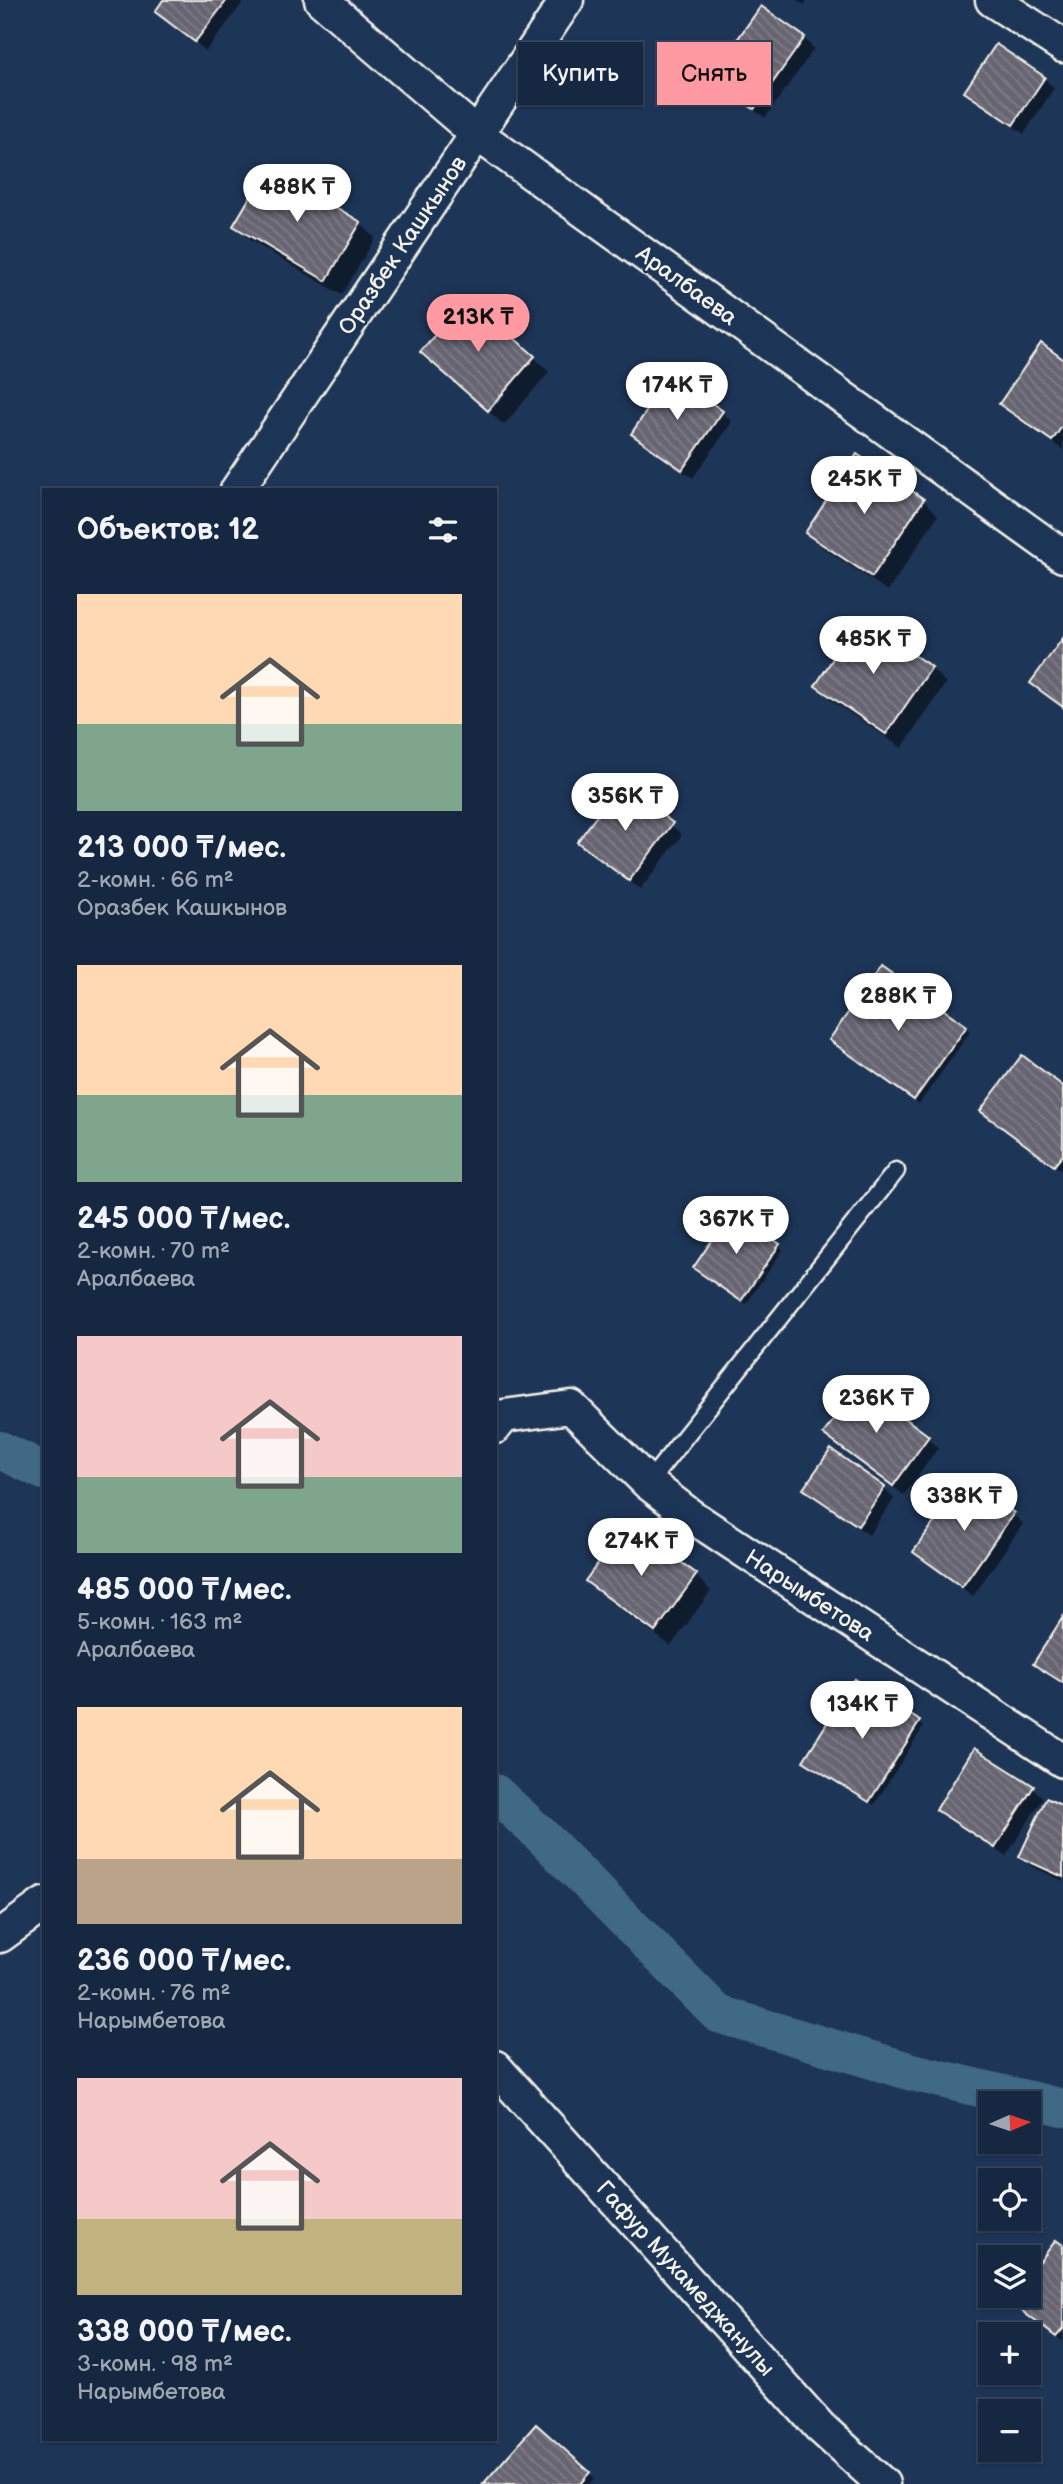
<!DOCTYPE html>
<html lang="ru">
<head>
<meta charset="utf-8">
<style>
  body { margin:0; font-family:"Balsamiq Sans",sans-serif; background:#1f3048; color:#f1f3f6; height:100vh; display:flex; flex-direction:column; font-size:26px; white-space:nowrap }
  * { box-sizing:border-box; margin:0 }
  p { font-size:23px; color:#9ea6b1 }
  .icon { flex:none; width:38px; height:38px; fill:none; stroke:currentColor; stroke-width:2; stroke-linecap:round; stroke-linejoin:round }
  .map { position:relative; flex:1; overflow:hidden }
  .drawer { position:absolute; left:42px; top:488px; width:455px; height:1953px; display:flex; flex-direction:column; background:#162841; border-radius:0px; box-shadow:0 2px 5px #0004,0 0 0 2px #35445a }
  .drawer>* { flex:none }
  .guide { position:absolute; left:518px; top:42px; width:439px; height:63px; display:flex; gap:14px }
  .needle { width:46px; rotate:87deg }
  .tools { position:absolute; left:978px; top:2091px; display:grid; gap:14px }
  .tools a { display:grid; place-items:center; width:63px; height:63px; border-radius:0px; background:#162841; box-shadow:0 2px 5px #0004,0 0 0 2px #35445a; font-size:35px }
  .price { position:absolute; translate:-50% -60px; padding:0 16px; border-radius:24px; background:#fff; color:#222; font-size:23px; line-height:46px; filter:drop-shadow(0 2px 4px #0008) }
  .price::after { content:''; position:absolute; left:50%; top:42px; width:21px; height:16px; margin-left:-10px; background:inherit; clip-path:polygon(0 0,100% 0,50% 100%) }
  .price.active { background:#ff9aa2; color:#111 }
  ul { padding:0; list-style:none }
  li { display:grid; align-content:center; gap:14px; height:371px; padding:0 35px }
  li span { display:grid; place-items:center; height:217px; border-radius:0px; color:#555 }
  li>.icon { margin-inline-start:auto }
  span .icon { width:126px; height:126px; fill:#fffc; stroke-width:1 }
  li b { font-size:30px }
  h2 { display:flex; justify-content:space-between; align-items:center; height:84px; padding:0 35px; font-size:30px }
  .tag { padding:0 24px; border-radius:0px; background:#162841; box-shadow:0 2px 5px #0004,0 0 0 2px #35445a; font-size:24px; line-height:63px }
  .tag.active { background:#ff9aa2; color:#111 }
  .map>svg:first-child { display:block }
  .shadow { fill:#0007 }
  .lines { fill:none; stroke-linecap:round; stroke-linejoin:round }
  .canal { stroke:#3f6986; stroke-width:38 }
  .building { fill:url(#building-back-hatch); stroke:#f4f1e8; stroke-width:2 }
  .service-casing { stroke:#f4f1e8; stroke-width:21 }
  .minor-casing { stroke:#f4f1e8; stroke-width:37 }
  .service { stroke:#1d3557; stroke-width:16 }
  .minor { stroke:#1d3557; stroke-width:32 }
  .labels { text-anchor:middle; stroke-width:5; stroke-linejoin:round; paint-order:stroke }
  .street-label { font-size:23px; fill:#f4f1e8; stroke:#1d3557 }
</style>
</head>
<body>
<div class="map">
<svg width="1063" height="2484" viewBox="0 0 1063 2484">
  <defs>
    <pattern id="building-back-hatch" width="6" height="6" patternUnits="userSpaceOnUse" patternTransform="scale(1.75)"><rect width="6" height="6" fill="#686573"/><path d="M-1 5l2 2M0 0l6 6M5-1l2 2" fill="none" stroke="#7e7c87"/></pattern>
  </defs>
  <rect width="100%" height="100%" fill="#1d3557"/>
  <filter id="ink" filterUnits="userSpaceOnUse"><feTurbulence type="fractalNoise" baseFrequency=".0143" numOctaves="2"/><feDisplacementMap in="SourceGraphic" scale="14" xChannelSelector="R" yChannelSelector="G"/><feConvolveMatrix kernelMatrix="1 2 1 2 8 2 1 2 1" color-interpolation-filters="sRGB"/></filter>
  <g filter="url(#ink)">
    <!-- shadow -->
    <path class="shadow" d="M166 0H245L206 51 157 12Z
      M797 0H807L804 5Z
      M804 38 814 49 765 118 723 88 712 77Z
      M1044 78 1054 88 1024 134 976 102 966 92Z
      M360 223 375 238 342 295 251 241 236 226Z
      M534 357 549 372 504 425 438 367Z
      M1063 361V450L1011 414 1001 404Z
      M722 412 732 422 693 478 643 444 633 434Z
      M923 500 938 515 888 591 823 548 807 533Z
      M931 668 946 683 902 748 832 701 817 686Z
      M671 825 682 835 640 890 580 842Z
      M966 1027 970 1032 919 1104 836 1045Z
      M1063 1088V1165L1060 1169 987 1115Z
      M779 1245 783 1250 746 1304 700 1272Z
      M860 1387 928 1438 938 1448 904 1495 835 1444 825 1434Z
      M831 1452 884 1489 894 1499 869 1535 816 1499 805 1489Z
      M1013 1514 1023 1524 973 1596 926 1562 916 1552Z
      M627 1526 696 1576 711 1591 671 1646 603 1596 588 1581Z
      M1063 1620V1685L1046 1674 1035 1663Z
      M919 1722 923 1727 874 1805 810 1765Z
      M1033 1788 1043 1798 1006 1856 948 1820 938 1810Z
      M1063 1808V1881L1031 1866 1021 1856Z
      M1063 2247V2339L1062 2341 1017 2306 1016 2296H1029V2279Z
      M536 2427 594 2478 589 2484H486Z"/>
    <g class="lines">
      <!-- canal -->
      <path class="canal" d="M0 1450 44 1471
        M495 1793 542 1836 718 2014 912 2072 1063 2108"/>
    </g>
    <!-- building -->
    <path class="building" d="M163 0H227L195 42 155 12Z
      M761 6 805 37 754 109 710 78Z
      M996 44 1045 77 1013 125 964 92Z
      M268 167 361 222 326 281 233 226Z
      M467 298 535 356 488 411 420 352Z
      M1041 343 1063 359V425L1052 441 999 404Z
      M671 375 723 411 682 470 631 434Z
      M857 454 924 499 872 577 805 533Z
      M859 619 932 667 886 734 815 686Z
      M1063 638V707L1030 683Z
      M620 785 673 823 629 881 577 842Z
      M881 966 967 1026 914 1100 829 1040Z
      M1022 1055 1063 1086V1155L1054 1166 980 1111Z
      M732 1211 780 1244 741 1301 693 1268Z
      M860 1385 929 1436 893 1486 823 1434Z
      M831 1449 885 1487 858 1526 803 1489Z
      M966 1478 1014 1513 962 1587 913 1552Z
      M627 1523 697 1574 655 1632 585 1581Z
      M1063 1617V1683L1033 1664Z
      M855 1679 920 1721 869 1802 803 1761Z
      M974 1748 1034 1786 995 1848 936 1810Z
      M1046 1798 1063 1806V1877L1019 1857Z
      M1056 2240 1063 2245V2329L1056 2337 1010 2302 1014 2296H1029V2276Z
      M536 2424 590 2472 580 2484H483Z"/>
    <g class="lines">
      <!-- service casing -->
      <g class="service-casing">
        <path id="service" d="M648 1483 896 1171"/>
      </g>
      <!-- minor casing -->
      <g class="minor-casing">
        <path id="minor" d="M321 0 477 134 1063 556
          M992 0 1063 46
          M237 490 567 0
          M495 1427 504 1416 571 1407 648 1483 691 1516 1063 1761
          M0 1936 44 1904
          M495 2067 820 2427 883 2484"/>
      </g>
      <!-- service -->
      <use href="#service" class="service"/>
      <!-- minor -->
      <use href="#minor" class="minor"/>
    </g>
  </g>
  <g class="labels">
    <!-- street labels -->
    <g class="street-label">
      <text transform="translate(402 245) rotate(-56)" y="8">Оразбек Кашкынов</text>
      <text transform="translate(687 285) rotate(36)" y="8">Аралбаева</text>
      <text transform="translate(810 1595) rotate(33)" y="8">Нарымбетова</text>
      <text transform="translate(686 2278) rotate(48)" y="8">Гафур Мухамеджанулы</text>
    </g>
  </g>
</svg>
<div class="tools">
<a><svg class="needle" viewBox="-14 -14 28 28"><path d="M0-13l5 13h-10z" fill="#e53935"/><path d="M0 13l5-13h-10z" fill="#9ea6b1"/></svg></a>
<a><svg class="icon" aria-label="locate" viewBox="0 0 24 24"><circle cx="12" cy="12" r="6"/><path d="M12 2v4M12 18v4M2 12h4M18 12h4"/></svg></a>
<a><svg class="icon" aria-label="layers" viewBox="0 0 24 24"><path d="M12 4l9 5-9 5-9-5zM3 14l9 5 9-5"/></svg></a>
<a>+</a>
<a>−</a>
</div>
<b class="price" style="left:297px;top:224px">488K ₸</b>
<b class="price active" style="left:478px;top:354px">213K ₸</b>
<b class="price" style="left:677px;top:422px">174K ₸</b>
<b class="price" style="left:864px;top:516px">245K ₸</b>
<b class="price" style="left:873px;top:676px">485K ₸</b>
<b class="price" style="left:625px;top:833px">356K ₸</b>
<b class="price" style="left:898px;top:1033px">288K ₸</b>
<b class="price" style="left:736px;top:1256px">367K ₸</b>
<b class="price" style="left:876px;top:1435px">236K ₸</b>
<b class="price" style="left:964px;top:1533px">338K ₸</b>
<b class="price" style="left:641px;top:1578px">274K ₸</b>
<b class="price" style="left:862px;top:1741px">134K ₸</b>
<div class="guide">
<a class="tag">Купить</a>
<a class="tag active">Снять</a>
</div>
<section class="drawer">
<h2>Объектов: 12<svg class="icon" aria-label="filters" viewBox="0 0 24 24"><path d="M4 7h16M4 17h16"/><circle cx="9" cy="7" r="2"/><circle cx="15" cy="17" r="2"/></svg></h2>
<ul>
<li><span style="background:linear-gradient(#ffd9b3 60%,#7fa58c 0)"><svg class="icon" aria-label="home" viewBox="0 0 24 24"><path d="M3 11l9-7 9 7M6 9v11h12V9"/></svg></span><div><b>213 000 ₸/мес.</b><p>2-комн. · 66 m²</p><p>Оразбек Кашкынов</p></div></li>
<li><span style="background:linear-gradient(#ffd9b3 60%,#7fa58c 0)"><svg class="icon" aria-label="home" viewBox="0 0 24 24"><path d="M3 11l9-7 9 7M6 9v11h12V9"/></svg></span><div><b>245 000 ₸/мес.</b><p>2-комн. · 70 m²</p><p>Аралбаева</p></div></li>
<li><span style="background:linear-gradient(#f6c9c9 65%,#7fa58c 0)"><svg class="icon" aria-label="home" viewBox="0 0 24 24"><path d="M3 11l9-7 9 7M6 9v11h12V9"/></svg></span><div><b>485 000 ₸/мес.</b><p>5-комн. · 163 m²</p><p>Аралбаева</p></div></li>
<li><span style="background:linear-gradient(#ffd9b3 70%,#b9a48a 0)"><svg class="icon" aria-label="home" viewBox="0 0 24 24"><path d="M3 11l9-7 9 7M6 9v11h12V9"/></svg></span><div><b>236 000 ₸/мес.</b><p>2-комн. · 76 m²</p><p>Нарымбетова</p></div></li>
<li><span style="background:linear-gradient(#f6c9c9 65%,#c2b280 0)"><svg class="icon" aria-label="home" viewBox="0 0 24 24"><path d="M3 11l9-7 9 7M6 9v11h12V9"/></svg></span><div><b>338 000 ₸/мес.</b><p>3-комн. · 98 m²</p><p>Нарымбетова</p></div></li>
</ul>
</section>
</div>
</body>
</html>
